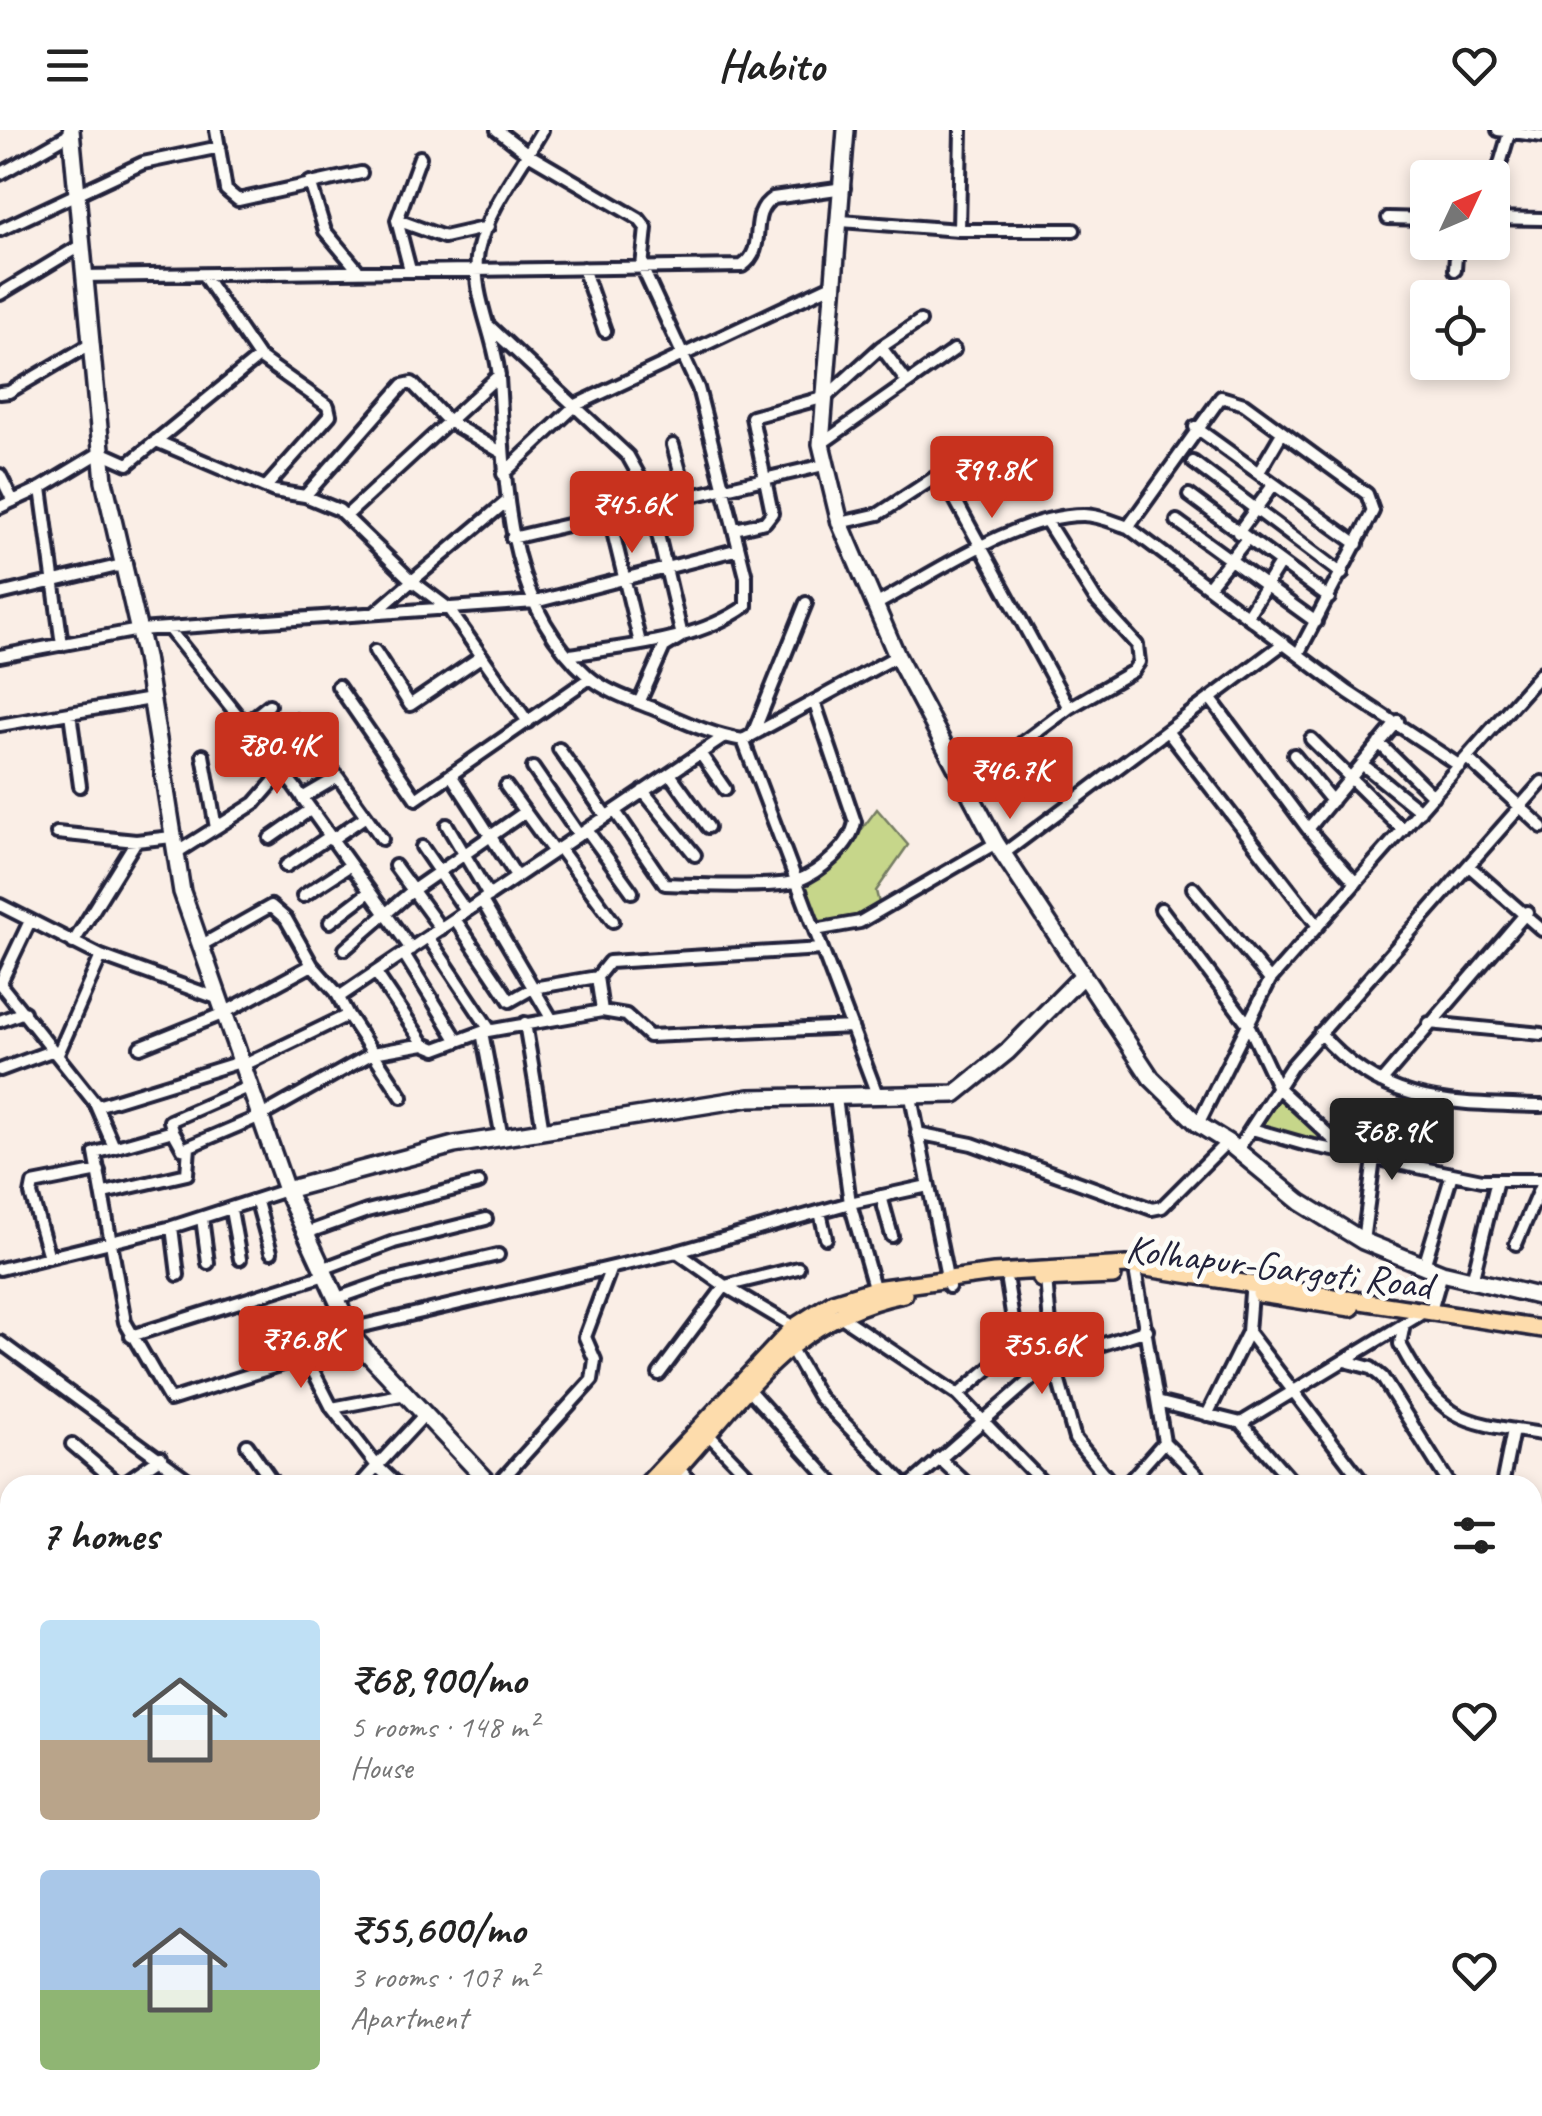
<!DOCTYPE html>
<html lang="en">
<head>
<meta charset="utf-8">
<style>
  body { margin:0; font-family:Caveat,sans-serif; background:#f2f2f2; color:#222; height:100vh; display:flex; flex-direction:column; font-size:38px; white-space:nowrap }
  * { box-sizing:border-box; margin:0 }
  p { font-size:32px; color:#767676 }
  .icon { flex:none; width:55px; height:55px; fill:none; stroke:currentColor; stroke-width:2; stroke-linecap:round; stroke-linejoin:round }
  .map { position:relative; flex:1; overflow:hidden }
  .side { position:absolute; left:0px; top:1345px; width:1542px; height:642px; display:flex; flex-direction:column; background:#fff; border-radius:30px 30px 0 0; box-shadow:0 5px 15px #0003 }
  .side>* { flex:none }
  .needle { width:65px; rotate:46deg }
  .tools { position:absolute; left:1410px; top:30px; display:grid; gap:20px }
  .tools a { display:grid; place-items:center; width:100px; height:100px; border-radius:10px; background:#fff; box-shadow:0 5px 15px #0003; font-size:50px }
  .price { position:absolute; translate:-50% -85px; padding:0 22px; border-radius:10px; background:#c8321e; color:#fff; font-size:32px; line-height:65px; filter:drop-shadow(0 2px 5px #0008) }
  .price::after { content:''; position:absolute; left:50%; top:60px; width:30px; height:22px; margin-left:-15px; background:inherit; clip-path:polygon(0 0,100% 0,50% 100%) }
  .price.active { background:#222; color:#fff }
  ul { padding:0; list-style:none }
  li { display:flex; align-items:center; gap:30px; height:250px; padding:0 40px }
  li span { display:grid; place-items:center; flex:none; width:280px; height:200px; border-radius:10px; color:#555 }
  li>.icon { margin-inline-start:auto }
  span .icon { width:120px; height:120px; fill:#fffc; stroke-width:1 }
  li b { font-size:42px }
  h2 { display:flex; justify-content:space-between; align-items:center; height:120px; padding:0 40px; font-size:42px }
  header { display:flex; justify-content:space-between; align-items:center; height:130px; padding:0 40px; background:#fff; font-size:45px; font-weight:600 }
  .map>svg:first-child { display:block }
  .green { fill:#c6d68a; stroke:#747c62; stroke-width:2.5 }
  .water { fill:#77c7d1; stroke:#558595; stroke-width:2.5 }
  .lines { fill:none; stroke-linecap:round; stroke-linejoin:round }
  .street-casing { stroke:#22223b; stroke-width:18 }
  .secondary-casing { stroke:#22223b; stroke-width:22 }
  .primary-casing { stroke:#22223b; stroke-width:22 }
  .street { stroke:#fdfcf7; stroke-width:10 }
  .secondary { stroke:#fdfcf7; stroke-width:15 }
  .primary { stroke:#fddcac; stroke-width:15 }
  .labels { text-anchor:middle; stroke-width:10; stroke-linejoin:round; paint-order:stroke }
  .street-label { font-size:40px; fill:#22223b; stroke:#fdfcf7 }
</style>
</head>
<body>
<header><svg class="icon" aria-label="menu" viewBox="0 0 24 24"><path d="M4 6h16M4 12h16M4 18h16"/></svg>Habito<svg class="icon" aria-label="heart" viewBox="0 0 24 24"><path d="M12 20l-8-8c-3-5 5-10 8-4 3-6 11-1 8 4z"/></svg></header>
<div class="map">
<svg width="1542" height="1986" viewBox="0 0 1542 1986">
  <rect width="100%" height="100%" fill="#faeee6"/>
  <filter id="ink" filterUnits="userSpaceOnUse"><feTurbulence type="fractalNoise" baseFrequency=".01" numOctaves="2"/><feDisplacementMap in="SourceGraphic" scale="20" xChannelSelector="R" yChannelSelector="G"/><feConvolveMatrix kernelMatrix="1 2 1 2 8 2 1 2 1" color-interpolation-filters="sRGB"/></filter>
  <g filter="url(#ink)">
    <!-- green -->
    <path class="green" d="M877 679 908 715 876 761 880 777 859 787 817 794 802 751 840 728Z
      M1285 964 1335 1011 1252 999Z"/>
    <!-- water -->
    <path class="water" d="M45 1978H466L469 1986H41Z"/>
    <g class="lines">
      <!-- street casing -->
      <g class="street-casing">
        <path id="street" d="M216 0 226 60 238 70 361 43
          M497 0 528 24 639 89 646 98 642 137 698 258 746 447V476C695 512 631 515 570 525
          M542 0C521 37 487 80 478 121 470 164 496 206 499 248 506 352 502 470 588 546 606 562 635 571 657 580 685 592 712 605 743 610L897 526
          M1498 0 1542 6
          M0 44 72 3
          M310 52 325 101 357 139
          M1492 61 1510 0
          M1388 88 1428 89
          M1492 88 1542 89
          M397 90 444 107 488 97
          M841 91 959 100H1074
          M0 100 143 33 220 17
          M959 100 961 0
          M583 138 605 201
          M410 140 397 90 420 27
          M1455 140 1457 112
          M84 146 742 136C769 118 746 85 773 68L844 58
          M0 164 83 114
          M489 196 628 326 648 362 682 506 664 517 639 573
          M881 217 907 252
          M259 227 328 276 330 285 266 357
          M0 263 9 262 91 214
          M1195 297 1357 414
          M156 311 274 361 305 366 403 255 412 253 448 291 501 322
          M821 314 954 220
          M673 315 687 367
          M1193 332 1342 444
          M1259 342 1282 303
          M503 344 576 275 834 154
          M0 345 13 371
          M41 358 62 515
          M1189 365 1329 468
          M305 366 339 380 412 451 375 483
          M506 372 412 451 448 478 528 592
          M0 377 41 358 101 322 128 334 259 227 203 145
          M609 385 640 513
          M346 386 499 245
          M1177 391 1316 492
          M840 393 879 384 934 348 945 351 1069 578
          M1128 397 1221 267 1244 274 1367 364 1373 381 1298 524
          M735 399 765 392 772 383 752 287 826 267 881 217 920 191
          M1238 403 1274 354
          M512 408 824 335
          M1209 456 1246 410
          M0 464 126 434
          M875 475C932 445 1017 385 1083 385 1098 385 1113 392 1128 397L1348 562 1460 636
          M1247 486 1280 433
          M168 498 294 656 411 819
          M375 521 410 575 482 526
          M0 526 139 500 535 472 739 419
          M338 556 416 669 590 548
          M1210 568 1308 699 1356 753
          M70 583 80 656
          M0 595 151 569
          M244 595 269 575
          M1167 601 1318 796
          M753 604 806 473
          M1311 609 1403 700
          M743 610 878 967
          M1379 613 1433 666
          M263 619 294 590
          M559 619 606 686
          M700 623 725 659
          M203 625 216 698
          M1294 625 1332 671
          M1467 628 1542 697
          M1362 634 1420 681
          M533 638 579 705
          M670 644 708 697
          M285 645 306 621 313 620 338 647
          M451 645 517 747
          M966 655 1069 578 1133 541 1139 532 1137 515 1096 470 1047 392
          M506 656 554 722
          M643 661 695 725
          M302 668 338 647 366 686 331 710
          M615 681 665 754C690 755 778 758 797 751 820 742 851 716 855 692L814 571
          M366 686 382 709
          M447 695 489 766
          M1308 699 1398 591
          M587 700 632 762
          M57 703 136 711 172 707
          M270 708 310 680
          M422 717 466 781
          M559 718 613 791
          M176 723 255 673 282 642
          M1003 724 1284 513
          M286 736 329 707
          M395 736 441 799
          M1469 736 1542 800
          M1193 758 1270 850
          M303 766 349 736
          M482 771 551 888
          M0 775 101 826 217 868
          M1161 779 1248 894 1278 958 1349 1024
          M330 792 368 763
          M815 800 860 792 996 713
          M428 807 490 900
          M73 813 136 711
          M200 816 271 776 286 789 312 835
          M345 819 413 760 525 682
          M404 824 458 911
          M376 843 424 914 436 919 482 902 602 881 597 847 533 858 510 871 455 789
          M597 847 609 832 822 819
          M0 854 95 973 114 1017
          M0 854 30 791
          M339 867 724 607
          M602 881 626 885 649 906 852 897
          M348 885 402 967
          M0 891 24 882
          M525 893 543 1001
          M1429 893 1542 904
          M482 902 502 1008
          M1320 903C1382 977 1454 973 1542 976
          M140 917 222 884 312 835 336 862 348 885 242 936
          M58 924 101 826
          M0 940 54 920
          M1381 952 1527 782
          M911 967 949 1157
          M97 976 240 932
          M1198 994 1270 850 1542 542
          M1252 999 1304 1014 1482 1050H1542
          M173 1001 170 991 250 956
          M917 1003 972 1014 1152 1079 1162 1077 1227 1012
          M1237 1020 1291 937 1542 652
          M104 1063 187 1044 189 1017
          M881 1066 892 1106
          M257 1072 271 1122
          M231 1080 240 1129
          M820 1082 826 1108
          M202 1088 208 1133
          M172 1097 178 1145
          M306 1103 367 1081 479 1053
          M1363 1111 1374 1029
          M1516 1114 1542 1053
          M677 1122 850 1073 836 968
          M49 1127 31 1064 33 1054 99 1041
          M1424 1136 1452 1044
          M0 1139 172 1097 286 1060
          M322 1139 394 1112 486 1089
          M1136 1145 1164 1312 1207 1355
          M1046 1148 1053 1230 1075 1309 1113 1355
          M1472 1151 1497 1050
          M1251 1163 1248 1202 1365 1355
          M876 1164 850 1073 928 1056
          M335 1169 386 1151 498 1125
          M837 1184 958 1265 1045 1355
          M1430 1184 1442 1143
          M1404 1194 1400 1214C1441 1291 1459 1292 1542 1304
          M350 1199 677 1122 725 1156 798 1138
          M131 1206 325 1145
          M356 1211 170 1270 125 1192 95 1023 173 1001 183 1019 261 986 373 923 424 914
          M0 1212 195 1355
          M790 1217 819 1267 905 1355
          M306 1227 332 1278 377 1336 426 1283
          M1345 1231 1371 1238 1382 1247 1450 1355
          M659 1244 725 1156 799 1200
          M748 1259 835 1355
          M958 1265 1017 1215 1007 1152
          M1161 1273 1241 1293 1419 1185
          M332 1278 406 1264
          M1207 1285 1248 1202
          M1241 1293 1295 1355
          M708 1304 757 1355
          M72 1314 120 1355
          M247 1315 275 1355
          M939 1328 968 1355
          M678 1338 694 1355
          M121 1355 161 1327
          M360 1355 377 1336 397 1355
          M497 1355 592 1250 595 1230 585 1207 610 1140
          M910 1355 1053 1230 1147 1200
          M1126 1355 1164 1312
          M1502 1355 1513 1300
          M1532 1481 1542 1465
          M1532 1519 1542 1524
          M1532 1578 1542 1583
          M1532 1611 1542 1593
          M1532 1683 1542 1667
          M639 1978 646 1986
          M687 1978 693 1986
          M727 1978 731 1986
          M839 1978 840 1986
          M903 1978 911 1986
          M1170 1978 1187 1986
          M788 1983 806 1978
          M1197 1986 1201 1978"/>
      </g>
      <!-- secondary casing -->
      <g class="secondary-casing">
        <path id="secondary" d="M71 0 104 351 145 527 182 762 286 1060 356 1211 491 1355
          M846 0 821 314 840 393 897 526 996 713 1151 948 1198 994 1227 1012 1300 1072 1363 1111 1442 1143 1542 1167
          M286 1060 454 1015 749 968 955 964 1007 922 1083 845
          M1532 1425 1542 1422
          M956 1986 965 1978"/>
      </g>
      <!-- primary casing -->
      <g class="primary-casing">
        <path id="primary" d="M1041 1149 1113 1146
          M1260 1164 1351 1178
          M646 1355 794 1197 833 1172 875 1159 994 1143 1127 1135 1542 1199
          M662 1355C741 1273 784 1188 904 1164
          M0 1724 10 1719"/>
      </g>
      <!-- street -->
      <use href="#street" class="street"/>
      <!-- secondary -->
      <use href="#secondary" class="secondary"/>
      <!-- primary -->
      <use href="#primary" class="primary"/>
    </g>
  </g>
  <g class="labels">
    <!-- street labels -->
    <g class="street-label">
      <text transform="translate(1279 1136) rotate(7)" y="14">Kolhapur-Gargoti Road</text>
    </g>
  </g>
</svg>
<div class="tools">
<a><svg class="needle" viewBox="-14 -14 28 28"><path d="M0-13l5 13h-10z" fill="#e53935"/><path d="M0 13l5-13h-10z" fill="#767676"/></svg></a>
<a><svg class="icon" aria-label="locate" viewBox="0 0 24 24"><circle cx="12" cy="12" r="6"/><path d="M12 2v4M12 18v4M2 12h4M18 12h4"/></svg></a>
</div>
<b class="price" style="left:992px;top:391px">₹99.8K</b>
<b class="price" style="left:632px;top:426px">₹45.6K</b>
<b class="price" style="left:277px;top:667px">₹80.4K</b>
<b class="price" style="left:1010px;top:692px">₹46.7K</b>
<b class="price active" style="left:1392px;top:1053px">₹68.9K</b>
<b class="price" style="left:301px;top:1261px">₹76.8K</b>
<b class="price" style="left:1042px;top:1267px">₹55.6K</b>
<section class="side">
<h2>7 homes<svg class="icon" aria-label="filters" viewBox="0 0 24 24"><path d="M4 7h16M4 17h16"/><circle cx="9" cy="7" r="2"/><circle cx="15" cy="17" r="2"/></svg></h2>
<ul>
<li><span style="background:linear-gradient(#bfe0f5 60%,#b9a48a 0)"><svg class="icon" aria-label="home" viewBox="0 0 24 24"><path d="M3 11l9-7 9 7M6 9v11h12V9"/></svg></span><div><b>₹68,900/mo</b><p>5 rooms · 148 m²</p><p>House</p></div><svg class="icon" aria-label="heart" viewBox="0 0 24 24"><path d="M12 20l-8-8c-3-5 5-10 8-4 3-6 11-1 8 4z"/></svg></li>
<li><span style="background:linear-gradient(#a9c7e8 60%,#8fb573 0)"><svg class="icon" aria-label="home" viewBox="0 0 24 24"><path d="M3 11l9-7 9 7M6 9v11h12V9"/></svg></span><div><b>₹55,600/mo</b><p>3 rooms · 107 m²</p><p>Apartment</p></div><svg class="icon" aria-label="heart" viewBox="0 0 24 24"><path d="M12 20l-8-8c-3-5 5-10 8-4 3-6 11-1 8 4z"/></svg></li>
</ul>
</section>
</div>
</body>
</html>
